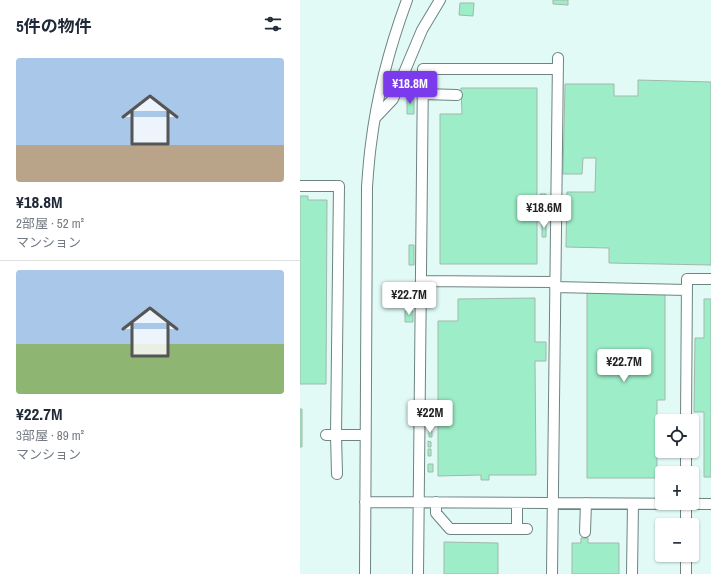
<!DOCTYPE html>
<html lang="ja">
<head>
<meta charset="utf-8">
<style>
  body { margin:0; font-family:"Archivo Narrow","Noto Sans JP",sans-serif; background:#f6f6f7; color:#1f2937; height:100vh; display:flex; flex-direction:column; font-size:15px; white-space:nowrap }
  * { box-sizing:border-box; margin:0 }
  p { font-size:13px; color:#747a83 }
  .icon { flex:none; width:22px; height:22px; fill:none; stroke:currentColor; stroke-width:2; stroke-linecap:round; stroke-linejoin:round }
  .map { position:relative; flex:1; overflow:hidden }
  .side { display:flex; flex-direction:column; background:#fff; width:300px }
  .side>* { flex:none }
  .controls { position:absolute; left:355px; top:414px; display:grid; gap:8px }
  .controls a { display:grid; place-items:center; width:44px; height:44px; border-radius:4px; background:#fff; box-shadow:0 1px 3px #0004; font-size:20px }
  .price { position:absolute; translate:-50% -34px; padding:0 9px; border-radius:4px; background:#fff; color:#222; font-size:13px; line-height:26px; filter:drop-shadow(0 1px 2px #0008) }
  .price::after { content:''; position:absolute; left:50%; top:24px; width:12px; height:9px; margin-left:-6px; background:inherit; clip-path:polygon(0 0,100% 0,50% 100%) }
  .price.selected { background:#7c3aed; color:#fff }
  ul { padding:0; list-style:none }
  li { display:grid; align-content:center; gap:8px; height:212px; padding:0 16px }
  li+li { border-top:1px solid #e0e1e3 }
  li span { display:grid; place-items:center; height:124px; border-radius:4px; color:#555 }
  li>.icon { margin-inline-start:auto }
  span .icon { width:72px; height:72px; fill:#fffc; stroke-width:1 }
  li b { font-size:17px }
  h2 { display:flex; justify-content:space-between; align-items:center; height:48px; padding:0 16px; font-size:17px }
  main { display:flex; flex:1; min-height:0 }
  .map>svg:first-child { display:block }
  .building { fill:#9deec8; stroke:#a2b7ac }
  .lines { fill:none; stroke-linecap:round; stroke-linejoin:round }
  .minor-casing { stroke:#6d8481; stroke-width:12 }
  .minor { stroke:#fff; stroke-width:10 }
</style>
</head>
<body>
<main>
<section class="side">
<h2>5件の物件<svg class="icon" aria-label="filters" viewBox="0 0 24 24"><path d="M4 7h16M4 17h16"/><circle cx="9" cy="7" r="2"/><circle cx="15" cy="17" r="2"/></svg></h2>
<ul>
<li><span style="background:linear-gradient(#a9c7e8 70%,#b9a48a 0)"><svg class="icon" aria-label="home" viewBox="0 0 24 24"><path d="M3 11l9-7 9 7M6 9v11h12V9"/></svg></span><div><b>¥18.8M</b><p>2部屋 · 52 m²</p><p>マンション</p></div></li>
<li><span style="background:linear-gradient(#a9c7e8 60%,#8fb573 0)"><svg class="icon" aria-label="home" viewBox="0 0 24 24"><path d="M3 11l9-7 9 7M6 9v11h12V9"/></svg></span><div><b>¥22.7M</b><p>3部屋 · 89 m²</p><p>マンション</p></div></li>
</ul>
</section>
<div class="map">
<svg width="411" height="574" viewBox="0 0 411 574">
  <rect width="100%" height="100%" fill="#e1faf6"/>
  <!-- building -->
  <path class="building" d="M253 0H268V5L253 4Z
    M160 3H174L173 16 159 15Z
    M338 80 411 82V265L309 263V248L266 247 267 192H295L296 158H283L282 174H263L265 84H314V96H338Z
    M161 88H237V264H140V114H162Z
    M107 96H114V114H107Z
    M240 194H246L247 214H240Z
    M0 196H8V200H27L26 384H0Z
    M242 221H246V237H242Z
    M109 245H114V265H109Z
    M287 292H365V400H357V478H287Z
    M235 298V342H246V361H235L236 475H189V480H181V475L138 476V321H158V299Z
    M404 299H411V477H404V412H394L395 338H404Z
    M105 311H113V322H105Z
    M0 409H2V447H0Z
    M131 420V428H128V421Z
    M129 431H132V437H129Z
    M128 441 131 442V447H128Z
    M128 449H131V456H128Z
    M128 464H133V472H128Z
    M281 538H288V543H319V574H272V543H281Z
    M144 542 198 543V574H144Z"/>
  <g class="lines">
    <!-- minor casing -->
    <g class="minor-casing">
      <path id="minor" d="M123 94 157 95
        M75 118 93 99 122 30 140 0
        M0 186H39L36 435 37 474
        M121 281 255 282
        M255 287 387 290
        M386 421 387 279H411
        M26 435H65
        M386 473V451
        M65 502 411 504
        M136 502V513L150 529H227
        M386 503V525
        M217 529V503
        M285 532 286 503
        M386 555V574
        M65 574 67 187C68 173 69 158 71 144 77 95 90 46 107 0
        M118 574 123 69H258
        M252 574 258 58
        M332 574 333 504"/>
    </g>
    <!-- minor -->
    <use href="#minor" class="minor"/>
  </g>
</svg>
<div class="controls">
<a><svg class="icon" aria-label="locate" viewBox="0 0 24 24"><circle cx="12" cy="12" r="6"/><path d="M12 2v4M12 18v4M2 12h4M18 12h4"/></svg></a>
<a>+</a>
<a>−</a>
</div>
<b class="price selected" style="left:110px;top:105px">¥18.8M</b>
<b class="price" style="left:244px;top:229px">¥18.6M</b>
<b class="price" style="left:109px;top:316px">¥22.7M</b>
<b class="price" style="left:324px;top:383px">¥22.7M</b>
<b class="price" style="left:130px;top:434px">¥22M</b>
</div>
</main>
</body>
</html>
